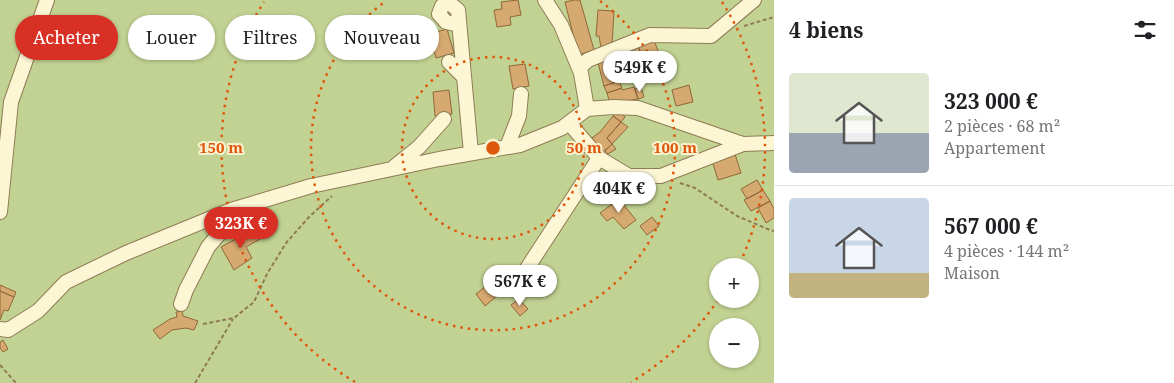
<!DOCTYPE html>
<html lang="fr">
<head>
<meta charset="utf-8">
<style>
  body { margin:0; font-family:"Noto Serif",serif; background:#f6f6f6; color:#202124; height:100vh; display:flex; flex-direction:column; font-size:19px; white-space:nowrap }
  * { box-sizing:border-box; margin:0 }
  p { font-size:16px; color:#757577 }
  .icon { flex:none; width:28px; height:28px; fill:none; stroke:currentColor; stroke-width:2; stroke-linecap:round; stroke-linejoin:round }
  .map { position:relative; flex:1; overflow:hidden }
  .details { display:flex; flex-direction:column; background:#fff; width:400px }
  .details>* { flex:none }
  .top-card { position:absolute; left:15px; top:15px; width:475px; height:45px; display:flex; gap:10px }
  .fabs { position:absolute; left:709px; top:258px; display:grid; gap:10px }
  .fabs a { display:grid; place-items:center; width:50px; height:50px; border-radius:50%; background:#fff; box-shadow:0 1px 4px #0004; font-size:25px }
  .price { position:absolute; translate:-50% -42px; padding:0 11px; border-radius:18px; background:#fff; color:#222; font-size:16px; line-height:32px; filter:drop-shadow(0 1px 2px #0008) }
  .price::after { content:''; position:absolute; left:50%; top:30px; width:15px; height:11px; margin-left:-8px; background:inherit; clip-path:polygon(0 0,100% 0,50% 100%) }
  .price.selected { background:#d93025; color:#fff }
  ul { padding:0; list-style:none }
  li { display:flex; align-items:center; gap:15px; height:125px; padding:0 15px }
  li+li { border-top:1px solid #e0e0e0 }
  li span { display:grid; place-items:center; flex:none; width:140px; height:100px; border-radius:5px; color:#555 }
  li>.icon { margin-inline-start:auto }
  span .icon { width:60px; height:60px; fill:#fffc; stroke-width:1 }
  li b { font-size:21px }
  h2 { display:flex; justify-content:space-between; align-items:center; height:60px; padding:0 15px; font-size:21px }
  .chip { padding:0 18px; border-radius:22px; background:#fff; box-shadow:0 1px 4px #0004; font-size:18px; line-height:45px }
  .chip.selected { background:#d93025; color:#fff }
  main { display:flex; flex:1; min-height:0 }
  .map>svg:first-child { display:block }
  .green { fill:#c2d292; fill-rule:evenodd }
  .building { fill:#d6a971; stroke:#906838 }
  .lines { fill:none; stroke-linecap:round; stroke-linejoin:round }
  .minor-casing { stroke:#8e7c55; stroke-width:16 }
  .path { stroke:#8e7c55; stroke-width:2; stroke-dasharray:4 2.5; stroke-linecap:butt }
  .minor { stroke:#fdf6d4; stroke-width:14 }
  .ring { fill:none; stroke:#df570d; stroke-width:2.5; stroke-dasharray:2.5 5 }
  .centre { fill:#df570d; stroke:#f9f3d0; stroke-width:2.5 }
  .ring-label { font-size:15px; text-anchor:middle; font-weight:bold; fill:#df570d; stroke:#f9f3d0; stroke-width:4; stroke-linejoin:round; paint-order:stroke }
</style>
</head>
<body>
<main>
<div class="map">
<svg width="774" height="383" viewBox="0 0 774 383">
  <rect width="100%" height="100%" fill="#f3ebbf"/>
  <!-- green -->
  <path class="green" d="M0 0H774V383H0ZM718 266H750V299H718ZM718 326H750V359H718Z"/>
  <!-- building -->
  <path class="building" d="M518 0 521 15 510 17 511 25 497 27 494 10 502 9 501 2Z
    M574 0H580L594 50 581 54 577 50 565 2Z
    M598 10 614 11 612 45 601 48 599 36H596Z
    M447 29 454 53 436 58 429 34Z
    M654 40 662 62 645 68 638 45Z
    M638 45 641 54 634 57 631 48Z
    M624 50 627 59 614 63 611 54Z
    M611 54 616 68 623 66 625 73 618 75 619 81 604 86 597 59Z
    M525 64 529 86 513 89 509 66Z
    M619 81 622 88 607 93 604 86Z
    M689 85 693 102 676 106 672 90Z
    M634 87 638 99 610 104 607 93 622 88V90Z
    M641 87 644 97 638 99 635 89Z
    M449 90 452 114 435 116 433 92Z
    M616 113H621L625 117 621 122 613 116Z
    M613 116 621 122 607 138 612 144 601 154 589 140 600 132Z
    M621 122 628 127 612 144 607 138Z
    M612 144 616 149 608 154 605 151Z
    M734 151 741 173 718 180 711 157Z
    M757 180 763 190 747 199 741 189Z
    M763 190 770 201 751 211 744 200Z
    M619 199 636 220 624 229 613 217 607 221 600 213Z
    M770 201 774 209V218L766 223 758 208Z
    M652 217 659 226 647 235 640 226Z
    M256 228 262 238 246 247 252 258 234 270 221 247Z
    M506 270 515 281 485 306 476 294Z
    M0 285 16 292 14 297 0 291Z
    M0 291 14 297 8 311 4 310 0 320Z
    M519 299 528 309 520 316 511 305Z
    M182 311 183 316 198 321 194 330 186 328 172 330 160 339 153 330 170 319 177 317 176 312Z
    M3 340 8 349 3 352 0 348V342Z"/>
  <g class="lines">
    <!-- minor casing -->
    <g class="minor-casing">
      <path id="minor" d="M459 25 446 22 439 14 442 6 449 3 458 10 471 153
        M449 62 464 77
        M579 68 588 60 650 35 711 36 754 0
        M569 123 599 158 629 176H661L743 144 638 108 613 107 587 109
        M743 144 774 143
        M507 147 519 116 521 94
        M394 167 419 147 444 119
        M0 212 11 102 47 0
        M524 273 599 158
        M181 304 186 290 208 247 241 208
        M0 329 8 330 38 311 66 282 126 253 231 210 311 186 439 159 520 145 562 128 587 109 581 73 561 25 545 0"/>
    </g>
    <!-- path -->
    <path class="path" d="M744 26 774 17
      M680 183 695 188 737 216 770 230 774 231
      M203 324 234 318 254 302 267 274 286 243 309 217 332 196
      M0 365 16 383
      M195 383 233 319"/>
    <!-- minor -->
    <use href="#minor" class="minor"/>
  </g>
  <!-- distance rings -->
  <g class="ring">
    <circle cx="493" cy="148" r="91"/>
    <path d="M600 1A182 182 0 1 1 386 1"/>
    <path d="M718 300A272 272 0 0 1 631 382M355 382A272 272 0 0 1 264 2M722 2A272 272 0 0 1 739 265"/>
  </g>
  <circle cx="493" cy="148" r="8" class="centre"/>
  <g class="ring-label">
    <text x="584" y="153">50 m</text>
    <text x="675" y="153">100 m</text>
    <text x="221" y="153">150 m</text>
  </g>
</svg>
<div class="fabs">
<a>+</a>
<a>−</a>
</div>
<b class="price" style="left:640px;top:93px">549K €</b>
<b class="price" style="left:619px;top:214px">404K €</b>
<b class="price selected" style="left:241px;top:249px">323K €</b>
<b class="price" style="left:520px;top:307px">567K €</b>
<div class="top-card">
<a class="chip selected">Acheter</a>
<a class="chip">Louer</a>
<a class="chip">Filtres</a>
<a class="chip">Nouveau</a>
</div>
</div>
<section class="details">
<h2>4 biens<svg class="icon" aria-label="filters" viewBox="0 0 24 24"><path d="M4 7h16M4 17h16"/><circle cx="9" cy="7" r="2"/><circle cx="15" cy="17" r="2"/></svg></h2>
<ul>
<li><span style="background:linear-gradient(#dfe7d0 60%,#9aa5b1 0)"><svg class="icon" aria-label="home" viewBox="0 0 24 24"><path d="M3 11l9-7 9 7M6 9v11h12V9"/></svg></span><div><b>323 000 €</b><p>2 pièces · 68 m²</p><p>Appartement</p></div></li>
<li><span style="background:linear-gradient(#c9d6e8 75%,#c2b280 0)"><svg class="icon" aria-label="home" viewBox="0 0 24 24"><path d="M3 11l9-7 9 7M6 9v11h12V9"/></svg></span><div><b>567 000 €</b><p>4 pièces · 144 m²</p><p>Maison</p></div></li>
</ul>
</section>
</main>
</body>
</html>
